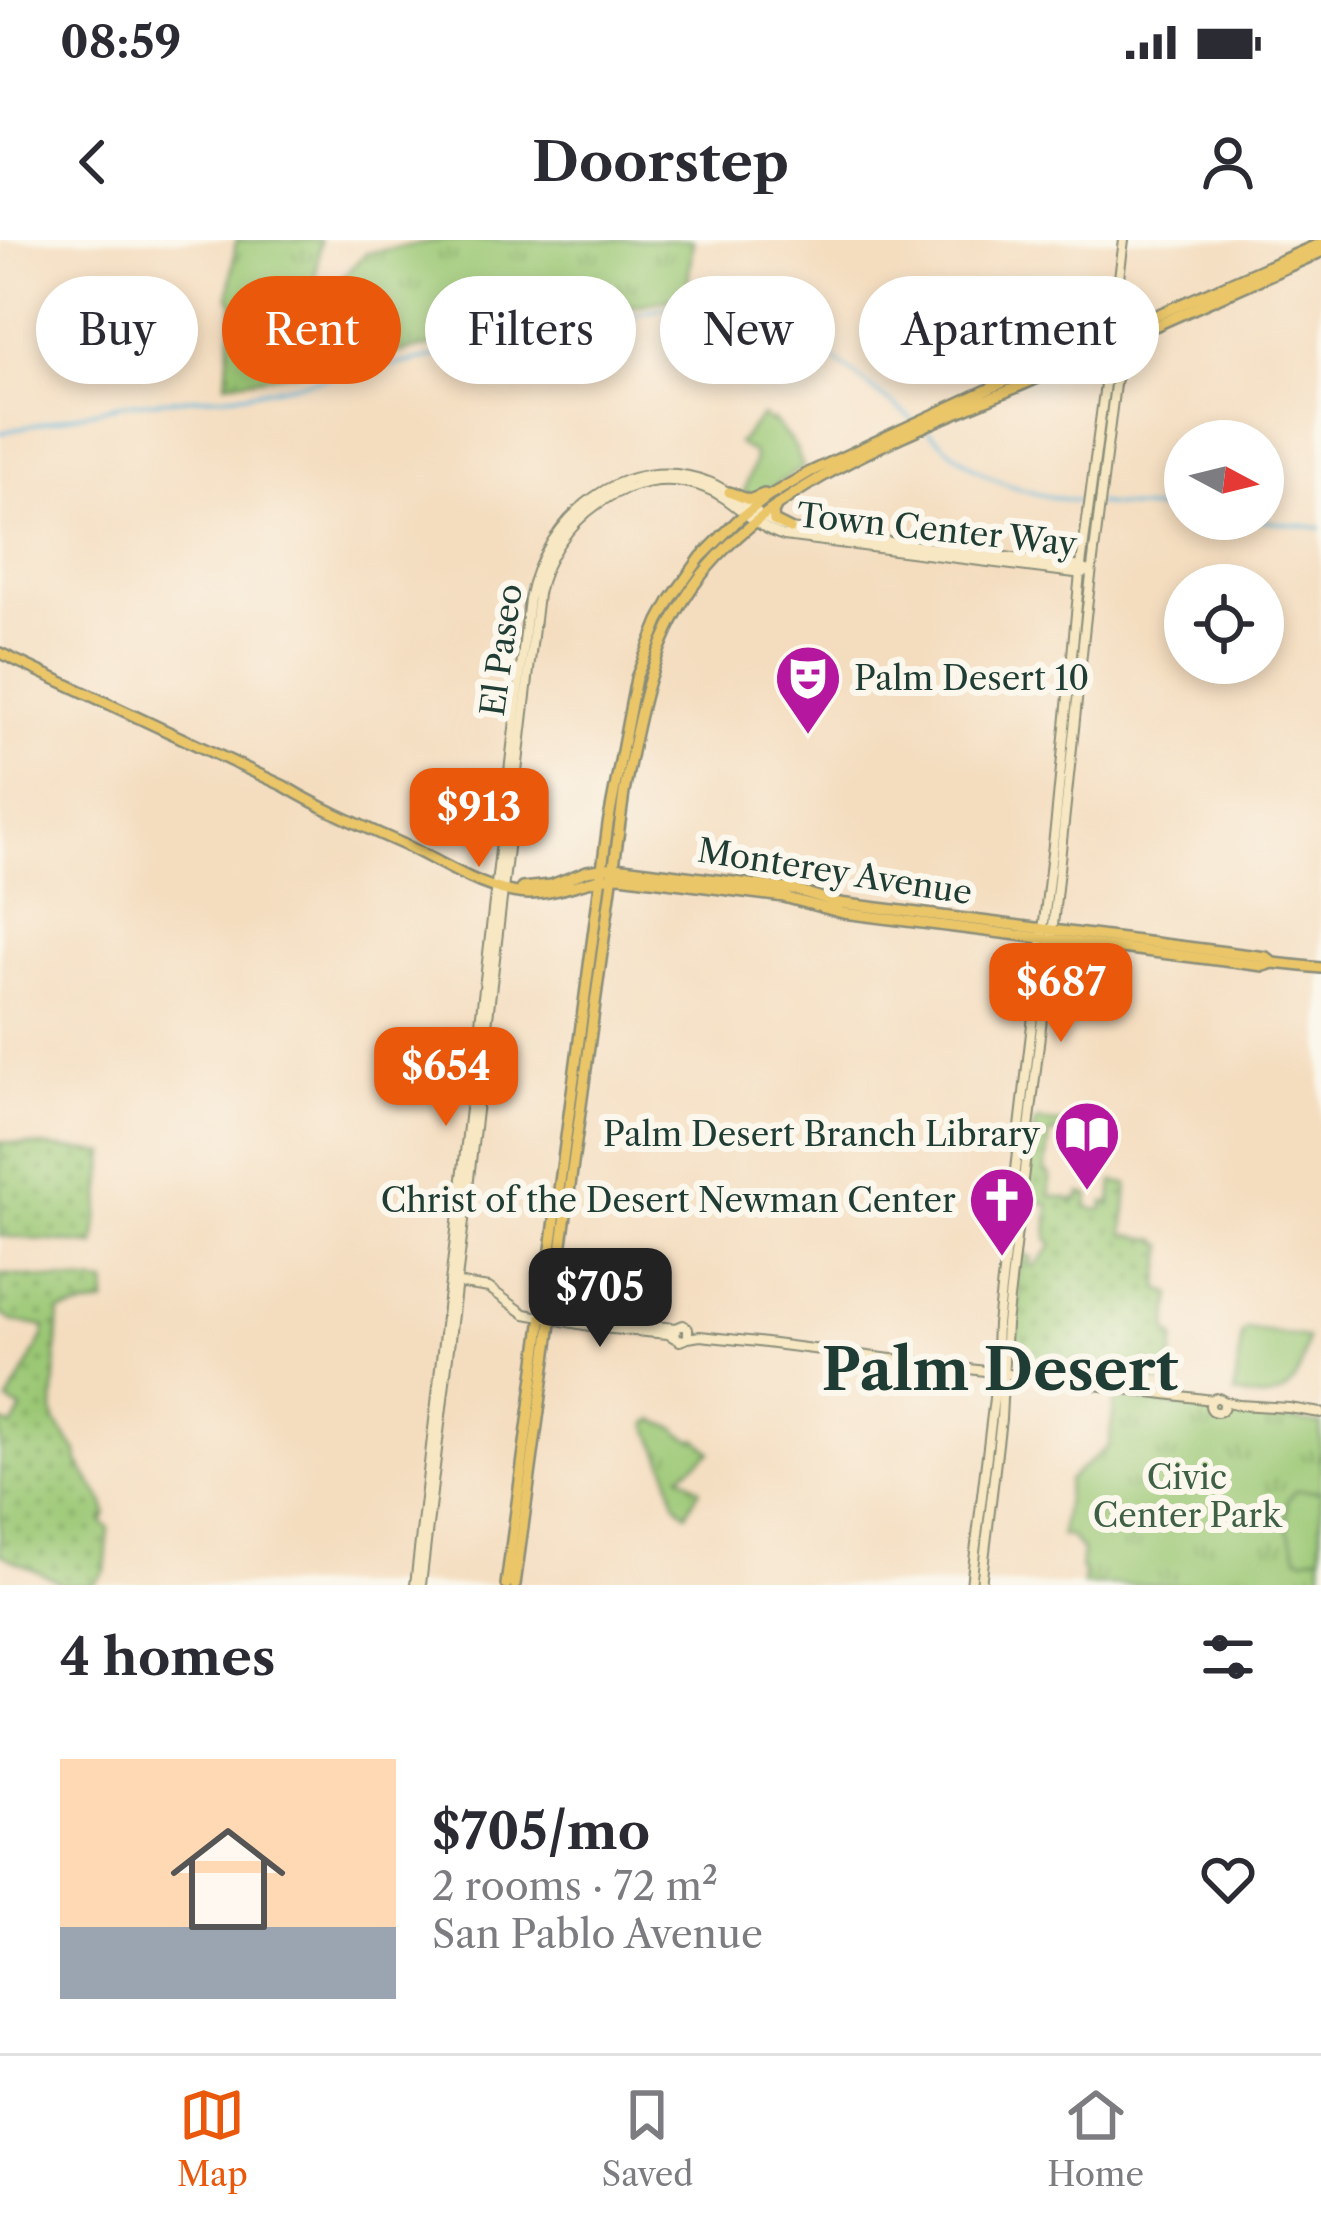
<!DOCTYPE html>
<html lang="en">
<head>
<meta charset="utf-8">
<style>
  body { margin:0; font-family:"Libre Caslon Text",serif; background:#f2f2f3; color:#2b2b33; height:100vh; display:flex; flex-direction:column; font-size:45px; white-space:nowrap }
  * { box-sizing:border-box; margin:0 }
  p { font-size:39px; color:#7c7c81 }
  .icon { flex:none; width:66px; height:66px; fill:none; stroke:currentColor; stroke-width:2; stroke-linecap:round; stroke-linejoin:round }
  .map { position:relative; height:1345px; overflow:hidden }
  .sheet { display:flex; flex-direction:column; background:#fff; flex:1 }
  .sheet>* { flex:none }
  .hud { position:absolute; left:36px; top:36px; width:1251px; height:108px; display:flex; gap:24px }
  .needle { width:78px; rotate:97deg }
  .buttons { position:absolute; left:1164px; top:180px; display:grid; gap:24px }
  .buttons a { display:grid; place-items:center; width:120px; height:120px; border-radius:50%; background:#fff; box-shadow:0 6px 18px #0003; font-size:60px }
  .price { position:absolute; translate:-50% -102px; padding:0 27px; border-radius:24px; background:#ea580c; color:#fff; font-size:39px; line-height:78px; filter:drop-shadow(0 3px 6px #0008) }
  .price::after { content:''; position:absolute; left:50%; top:72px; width:36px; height:27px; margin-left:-18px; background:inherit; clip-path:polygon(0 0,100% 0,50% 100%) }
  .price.on { background:#222; color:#fff }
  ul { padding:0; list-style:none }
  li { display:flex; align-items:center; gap:36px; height:300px; padding:0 60px }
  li+li { border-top:3px solid #e1e1e2 }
  li span { display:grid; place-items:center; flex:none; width:336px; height:240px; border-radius:0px; color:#555 }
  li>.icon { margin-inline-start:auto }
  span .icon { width:144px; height:144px; fill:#fffc; stroke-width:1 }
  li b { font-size:51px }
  h2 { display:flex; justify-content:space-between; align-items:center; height:144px; padding:0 60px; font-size:51px }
  .tag { padding:0 42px; border-radius:54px; background:#fff; box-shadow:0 6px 18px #0003; font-size:42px; line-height:108px }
  .tag.on { background:#ea580c; color:#fff }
  .status { display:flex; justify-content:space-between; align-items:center; height:84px; padding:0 60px; background:#fff; direction:ltr }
  .status svg { height:33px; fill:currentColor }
  header { display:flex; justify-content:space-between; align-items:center; height:156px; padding:0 60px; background:#fff; font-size:54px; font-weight:700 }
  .dock { display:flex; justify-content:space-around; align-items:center; height:168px; border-top:3px solid #e1e1e2; background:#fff; font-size:33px; color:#7c7c81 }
  .dock a { display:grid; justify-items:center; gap:6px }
  .dock .on { color:#ea580c }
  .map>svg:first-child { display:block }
  .grass { fill:url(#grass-dots); stroke:#5d8254; stroke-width:3 }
  .park { fill:url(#park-tufts); stroke:#5d8254; stroke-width:3 }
  .garden { fill:#9bc875; stroke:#5d8254; stroke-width:3 }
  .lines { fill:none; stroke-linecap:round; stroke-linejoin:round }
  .stream { stroke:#5eb6db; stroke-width:3 }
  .secondary-casing { stroke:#8a8d7a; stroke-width:12 }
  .primary-casing { stroke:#8a8d7a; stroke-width:14 }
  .secondary { stroke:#f7e8c3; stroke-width:8 }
  .primary { stroke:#eac669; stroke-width:9 }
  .labels { text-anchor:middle; stroke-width:12; stroke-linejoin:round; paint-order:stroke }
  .street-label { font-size:33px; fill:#1f3d34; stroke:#fbf7ec }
  .poi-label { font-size:33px; fill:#1f3d34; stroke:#fbf7ec; text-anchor:end }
  .park-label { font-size:33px; fill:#3e6044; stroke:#fbf7ec }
  .town-label { font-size:57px; font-weight:bold; fill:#1f3d34; stroke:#fbf7ec }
</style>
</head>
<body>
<div class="status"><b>08:59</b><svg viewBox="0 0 49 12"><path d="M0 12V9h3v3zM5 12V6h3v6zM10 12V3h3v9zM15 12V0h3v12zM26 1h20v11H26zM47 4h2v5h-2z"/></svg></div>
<header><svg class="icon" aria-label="back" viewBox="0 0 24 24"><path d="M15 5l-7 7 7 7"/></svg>Doorstep<svg class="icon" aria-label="person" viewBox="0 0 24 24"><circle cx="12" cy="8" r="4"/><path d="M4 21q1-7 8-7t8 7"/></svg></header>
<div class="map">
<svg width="1321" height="1345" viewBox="0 0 1321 1345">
  <defs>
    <pattern id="grass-dots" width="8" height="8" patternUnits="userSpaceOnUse" patternTransform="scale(3)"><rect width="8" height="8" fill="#9bc875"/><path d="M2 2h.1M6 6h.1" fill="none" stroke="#7ea461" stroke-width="1.8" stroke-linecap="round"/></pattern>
    <pattern id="park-tufts" width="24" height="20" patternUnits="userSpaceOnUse" patternTransform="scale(3)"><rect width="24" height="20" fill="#9bc875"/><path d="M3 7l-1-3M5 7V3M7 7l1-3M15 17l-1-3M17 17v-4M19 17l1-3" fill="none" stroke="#7ea461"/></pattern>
  </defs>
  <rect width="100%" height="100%" fill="#fbf7ec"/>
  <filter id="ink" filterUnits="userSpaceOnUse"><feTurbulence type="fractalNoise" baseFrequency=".00833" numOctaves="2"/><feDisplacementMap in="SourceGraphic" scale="24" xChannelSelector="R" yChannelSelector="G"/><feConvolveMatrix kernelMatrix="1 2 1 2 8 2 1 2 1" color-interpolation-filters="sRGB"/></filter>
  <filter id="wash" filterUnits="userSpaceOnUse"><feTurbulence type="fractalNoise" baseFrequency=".004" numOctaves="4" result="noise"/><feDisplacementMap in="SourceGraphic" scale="48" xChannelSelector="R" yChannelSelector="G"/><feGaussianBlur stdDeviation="2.7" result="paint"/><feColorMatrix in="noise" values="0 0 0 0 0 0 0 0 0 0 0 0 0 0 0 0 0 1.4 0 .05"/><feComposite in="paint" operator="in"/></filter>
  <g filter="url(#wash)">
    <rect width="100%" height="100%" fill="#f4ddbf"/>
    <!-- grass -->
    <path class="grass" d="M1038 881 1074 885 1077 888 1076 893 1073 894 1050 893 1045 933 1050 934V956L1067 958 1073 964V959H1079L1080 953 1089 955 1088 967 1097 970 1103 969 1104 962 1111 963 1113 942 1128 944 1124 994 1159 1000 1160 1004 1165 1005 1159 1049 1172 1054 1167 1091 1175 1098 1169 1142 1026 1124 1015 1108 1020 1049 1016 1047 1021 1012 1032 1018 1029 1022 1034 1027 1053 1005 1047 999 1049 964 1025 961 1034 884Z
      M0 902 106 913 95 1005 0 996Z
      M0 1034 107 1044 105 1063 59 1072 53 1170 55 1181 77 1212 78 1222 104 1263 106 1274 102 1282 109 1289 105 1331 93 1345H57L58 1341 0 1314V1181L12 1187 22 1170 8 1162 43 1097 45 1087 12 1081 0 1073Z"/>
    <!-- park -->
    <path class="park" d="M236 0H320L312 68 366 13 444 0H693L686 56 304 131 226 143 233 63 229 56Z
      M1115 1158 1321 1184V1345H1083L1084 1330 1080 1329 1082 1311 1071 1297 1061 1296 1068 1240 1109 1206Z
      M654 1180 677 1189 679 1193 695 1201 697 1199 711 1212 680 1235 700 1249 686 1274 675 1262 666 1226 648 1187V1183Z"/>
    <!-- garden -->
    <path class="garden" d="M762 176 770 182 772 180 794 205 803 227 758 256 743 255 755 220 753 213 738 204Z
      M1247 1089 1307 1098C1303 1124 1298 1155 1265 1158 1256 1159 1243 1155 1234 1154L1242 1094Z
      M1297 1250 1321 1252V1314L1304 1318 1298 1316 1288 1290 1287 1260Z"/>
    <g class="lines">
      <!-- stream -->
      <path class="stream" d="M928 191C945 205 962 221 981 232 1040 266 1118 264 1185 272
        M0 193 124 164 245 154 511 102 679 65C698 64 717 64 736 68 796 81 862 142 912 179
        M1246 279 1321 288"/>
    </g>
  </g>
  <g filter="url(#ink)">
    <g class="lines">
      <!-- secondary casing -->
      <g class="secondary-casing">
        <path id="secondary" d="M1049 723 1086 376 1116 136
          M456 1043 489 1048 525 1074 601 1088 668 1094 680 1101 688 1098V1089L683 1085 676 1088 675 1098
          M553 1077 676 1088
          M688 1098 700 1096 758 1102 1212 1160
          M1210 1165a7 7 0 1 1 14 0a7 7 0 1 1-14 0Z
          M1224 1161 1239 1165 1289 1168 1321 1173
          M415 1345 529 359C545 277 625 209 709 242 739 254 758 281 790 289L1075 326 1091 332
          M421 1345 538 354C552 282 631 219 705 248 735 259 752 287 784 296L1075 333 1090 332
          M971 1345 994 1158 997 1084 1056 579 1080 333 1124 0
          M981 1345 1001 1179 1006 1084 1046 744"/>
      </g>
      <!-- primary casing -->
      <g class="primary-casing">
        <path id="primary" d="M1116 137 1123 110 1134 100
          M729 252 749 260 764 254
          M777 265 773 273 774 281 790 289
          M0 413 284 546C324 570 367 588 409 607 446 625 488 653 529 654 561 654 588 638 620 636L784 657 843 673 1264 726 1273 723 1321 728
          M522 648 551 645 587 631 615 627 796 650 839 663 1266 717 1273 723
          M1046 746C1056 726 1047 712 1072 703
          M506 1345 608 584 636 438 659 381 671 359 701 317 739 279 769 256 810 232 1004 142 1321 3
          M515 1345 624 553C638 481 649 410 692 348 766 241 922 189 1038 138 1132 96 1227 54 1321 12"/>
      </g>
      <!-- secondary -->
      <use href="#secondary" class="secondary"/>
      <!-- primary -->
      <use href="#primary" class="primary"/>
    </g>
  </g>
  <!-- icons -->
  <defs>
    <g id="theatre-pin" transform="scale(3.45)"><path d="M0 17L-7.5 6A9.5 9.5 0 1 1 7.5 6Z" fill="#b5179e" stroke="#fbf7ec"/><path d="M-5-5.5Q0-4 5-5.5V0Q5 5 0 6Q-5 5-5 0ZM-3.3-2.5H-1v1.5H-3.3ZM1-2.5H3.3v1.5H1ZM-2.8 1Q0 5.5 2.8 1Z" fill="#fff"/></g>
    <g id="library-pin" transform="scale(3.45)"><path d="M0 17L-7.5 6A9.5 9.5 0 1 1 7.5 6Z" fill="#b5179e" stroke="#fbf7ec"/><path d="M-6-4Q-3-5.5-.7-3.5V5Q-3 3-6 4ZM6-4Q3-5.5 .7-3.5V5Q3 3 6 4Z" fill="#fff"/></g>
    <g id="church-pin" transform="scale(3.45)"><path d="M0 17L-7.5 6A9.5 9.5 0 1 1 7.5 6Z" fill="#b5179e" stroke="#fbf7ec"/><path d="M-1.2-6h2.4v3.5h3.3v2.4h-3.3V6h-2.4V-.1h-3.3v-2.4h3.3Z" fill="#fff"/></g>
  </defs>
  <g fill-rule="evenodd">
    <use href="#theatre-pin" x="808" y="438"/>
    <use href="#library-pin" x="1087" y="894"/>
    <use href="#church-pin" x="1002" y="960"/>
  </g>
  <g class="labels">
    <!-- street labels -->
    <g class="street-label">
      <text transform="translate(937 289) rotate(6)" y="12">Town Center Way</text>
      <text transform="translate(501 410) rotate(-82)" y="12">El Paseo</text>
      <text transform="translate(835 631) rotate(9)" y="12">Monterey Avenue</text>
    </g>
    <!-- poi labels -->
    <g class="poi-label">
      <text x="854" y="450" text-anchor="start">Palm Desert 10</text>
      <text x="1040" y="906">Palm Desert Branch Library</text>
      <text x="956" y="972">Christ of the Desert Newman Center</text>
    </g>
    <!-- park labels -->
    <g class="park-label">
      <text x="1187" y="1249">Civic<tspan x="1187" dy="38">Center Park</tspan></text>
    </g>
    <!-- town labels -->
    <g class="town-label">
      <text x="1000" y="1150">Palm Desert</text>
    </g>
  </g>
</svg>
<div class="buttons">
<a><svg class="needle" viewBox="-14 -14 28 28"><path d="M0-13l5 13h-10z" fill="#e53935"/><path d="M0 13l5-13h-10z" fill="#7c7c81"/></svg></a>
<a><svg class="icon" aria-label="locate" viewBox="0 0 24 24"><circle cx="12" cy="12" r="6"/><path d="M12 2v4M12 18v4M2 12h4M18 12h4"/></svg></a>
</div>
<b class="price" style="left:479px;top:630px">$913</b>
<b class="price" style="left:1061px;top:805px">$687</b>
<b class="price" style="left:446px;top:889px">$654</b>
<b class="price on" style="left:600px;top:1110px">$705</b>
<div class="hud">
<a class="tag">Buy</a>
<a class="tag on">Rent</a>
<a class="tag">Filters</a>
<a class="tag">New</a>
<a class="tag">Apartment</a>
</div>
</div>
<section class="sheet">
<h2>4 homes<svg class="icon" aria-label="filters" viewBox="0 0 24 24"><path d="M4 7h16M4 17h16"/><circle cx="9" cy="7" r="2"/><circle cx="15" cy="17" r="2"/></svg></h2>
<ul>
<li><span style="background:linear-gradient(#ffd9b3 70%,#9aa5b1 0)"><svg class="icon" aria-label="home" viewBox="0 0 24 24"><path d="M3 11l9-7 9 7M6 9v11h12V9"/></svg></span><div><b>$705/mo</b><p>2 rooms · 72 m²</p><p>San Pablo Avenue</p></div><svg class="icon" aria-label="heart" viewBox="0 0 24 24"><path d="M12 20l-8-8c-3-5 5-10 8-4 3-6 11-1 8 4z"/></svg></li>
</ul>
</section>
<nav class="dock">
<a class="on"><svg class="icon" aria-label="map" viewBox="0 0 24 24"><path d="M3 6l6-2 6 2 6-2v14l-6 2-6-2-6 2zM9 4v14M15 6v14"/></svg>Map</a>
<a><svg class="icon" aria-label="saved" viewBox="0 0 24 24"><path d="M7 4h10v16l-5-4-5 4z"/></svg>Saved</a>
<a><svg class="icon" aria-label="home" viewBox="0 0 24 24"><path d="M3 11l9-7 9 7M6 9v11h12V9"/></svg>Home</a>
</nav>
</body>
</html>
